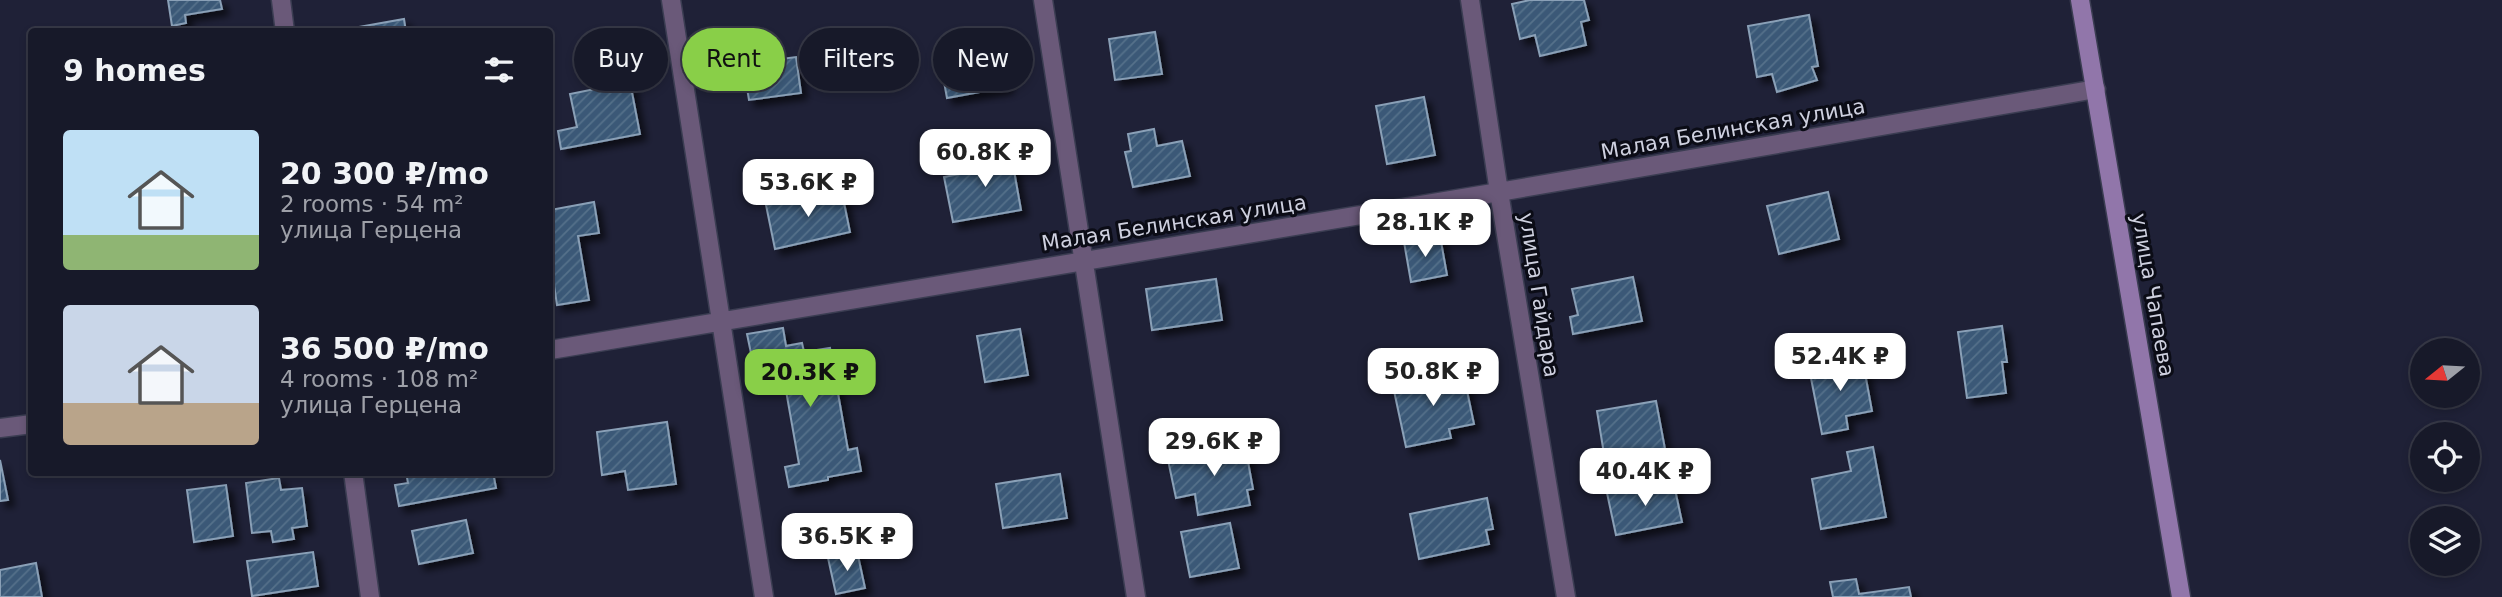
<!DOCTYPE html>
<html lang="en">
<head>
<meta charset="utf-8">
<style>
  body { margin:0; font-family:"DejaVu Sans",sans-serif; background:#202231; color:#f1f3f6; height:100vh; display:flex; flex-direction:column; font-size:26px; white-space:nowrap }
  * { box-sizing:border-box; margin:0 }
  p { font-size:23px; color:#9ea0a8 }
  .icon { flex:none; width:38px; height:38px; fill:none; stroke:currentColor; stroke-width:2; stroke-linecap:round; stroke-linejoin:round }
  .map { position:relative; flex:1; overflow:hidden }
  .panel { position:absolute; left:28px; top:28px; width:525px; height:448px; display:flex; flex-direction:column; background:#171929; border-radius:7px; box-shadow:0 4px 10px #0003,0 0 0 2px #363846 }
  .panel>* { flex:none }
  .top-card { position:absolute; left:574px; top:28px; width:665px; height:63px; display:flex; gap:14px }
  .needle { width:46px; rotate:252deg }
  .fabs { position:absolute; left:2410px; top:338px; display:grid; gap:14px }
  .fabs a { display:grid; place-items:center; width:70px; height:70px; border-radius:50%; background:#171929; box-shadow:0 4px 10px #0003,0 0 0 2px #363846; font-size:35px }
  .price { position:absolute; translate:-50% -60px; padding:0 16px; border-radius:14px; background:#fff; color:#222; font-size:23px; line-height:46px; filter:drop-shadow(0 2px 4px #0008) }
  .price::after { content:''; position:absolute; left:50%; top:42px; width:21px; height:16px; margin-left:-10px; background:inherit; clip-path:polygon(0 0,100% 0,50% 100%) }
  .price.on { background:#89cf48; color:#111 }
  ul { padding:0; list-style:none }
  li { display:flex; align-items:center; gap:21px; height:175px; padding:0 35px }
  li span { display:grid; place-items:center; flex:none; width:196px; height:140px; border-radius:7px; color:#555 }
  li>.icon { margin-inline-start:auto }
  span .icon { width:84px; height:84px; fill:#fffc; stroke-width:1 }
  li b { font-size:30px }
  h2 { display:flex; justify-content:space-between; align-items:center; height:84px; padding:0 35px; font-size:30px }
  .pill { padding:0 24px; border-radius:32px; background:#171929; box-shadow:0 4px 10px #0003,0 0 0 2px #363846; font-size:24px; line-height:63px }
  .pill.on { background:#89cf48; color:#111 }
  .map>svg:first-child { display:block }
  .building { fill:url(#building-hatch); stroke:#8aa0b7; stroke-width:2; filter:url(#shadow) }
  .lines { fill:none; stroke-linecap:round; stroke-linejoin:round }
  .street-casing { stroke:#3b3d52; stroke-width:21 }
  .secondary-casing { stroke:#3b3d52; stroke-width:21 }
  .street { stroke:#6a5979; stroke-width:18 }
  .secondary { stroke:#9176aa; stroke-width:18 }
  .labels { text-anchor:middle; stroke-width:6; stroke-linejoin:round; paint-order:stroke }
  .street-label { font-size:21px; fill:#ced0df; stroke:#0b0c16 }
</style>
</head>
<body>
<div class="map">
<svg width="2502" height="597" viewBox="0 0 2502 597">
  <defs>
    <pattern id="building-hatch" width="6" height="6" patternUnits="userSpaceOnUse" patternTransform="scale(1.75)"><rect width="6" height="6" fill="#3a5977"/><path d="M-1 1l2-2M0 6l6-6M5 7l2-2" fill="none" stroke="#55708a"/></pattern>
    <filter id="shadow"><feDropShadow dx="6" dy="6" stdDeviation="3.5" flood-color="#0009"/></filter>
  </defs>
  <rect width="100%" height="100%" fill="#1f2137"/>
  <!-- building -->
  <path class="building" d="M168 0H220L222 9 185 15 186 23 172 26Z
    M1530 0H1584L1589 20 1581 22 1586 45 1540 56 1535 35 1520 39 1512 4Z
    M1809 15 1818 66 1812 67 1817 80 1777 92 1772 74 1757 77 1748 26Z
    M404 19 406 32H336V31Z
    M1155 32 1162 74 1115 80 1109 39Z
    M998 33 1007 87 947 98 937 44Z
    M796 57 801 93 749 100 743 64Z
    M630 82 640 134 561 149 558 131 577 127 570 94Z
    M1424 97 1435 155 1387 164 1376 106Z
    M1154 129 1157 146 1182 141 1190 176 1133 187 1125 152 1131 151 1128 134Z
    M1010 148 1021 210 953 222 944 177 985 169 982 154Z
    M841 188 850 232 775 249 766 205Z
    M1828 192 1839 239 1779 254 1767 206Z
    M594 202 599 233 578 236 589 300 557 305 550 258V210Z
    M1440 236 1447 275 1411 282 1404 242Z
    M1633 277 1642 321 1573 334 1570 317 1578 315 1572 289Z
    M1216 279 1222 320 1152 330 1146 289Z
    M2002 326 2007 362H2002L2006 393 1967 398 1958 332Z
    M783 328 786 346 802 343 804 352 830 348 848 450 857 448 861 471 828 477V480L789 487 785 467 799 464 782 368 773 369 770 355 752 358 747 334Z
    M1020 329 1028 375 985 382 977 336Z
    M1862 357 1872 411 1846 416 1848 429 1822 434 1809 368Z
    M1463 372 1474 424 1449 429 1451 438 1406 447 1393 386Z
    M1656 401 1665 449 1649 452 1651 462 1626 466 1624 456 1605 460 1597 411Z
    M667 422 676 484 628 490 625 471 602 475 597 432Z
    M1244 440 1253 489 1247 490 1250 505 1198 515 1195 494 1176 498 1168 460 1223 450 1222 444Z
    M1873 447 1886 517 1821 529 1812 479 1851 471 1847 452Z
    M0 460 8 500 0 501Z
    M406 472H493L496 488 399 506 395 485 408 483Z
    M1060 474 1067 518 1003 528 996 484Z
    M279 478 281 490 302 488 307 526 292 528 294 539 273 542 271 531 252 533 246 483Z
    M1673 480 1682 522 1616 535 1607 493Z
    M226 485 233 536 194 542 187 490Z
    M1487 498 1493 529 1486 530 1489 544 1419 559 1410 514Z
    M466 520 473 553 419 564 412 531Z
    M1230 523 1239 568 1190 577 1181 532Z
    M857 551 865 588 836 594 828 558Z
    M313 552 318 586 252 596 247 561Z
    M36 563 42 597H0V570Z
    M1856 579 1859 594 1909 587 1911 597H1833L1830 582Z"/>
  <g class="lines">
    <!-- street casing -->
    <g class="street-casing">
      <path id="street" d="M281 0 285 32
        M671 0 764 597
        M1043 0 1136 597
        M1470 0 1499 192 1566 597
        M550 350 1499 192 2096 89
        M0 428 32 424
        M353 472 370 597"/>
    </g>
    <!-- secondary casing -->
    <g class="secondary-casing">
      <path id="secondary" d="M2080 0 2181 597"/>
    </g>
    <!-- street -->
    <use href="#street" class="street"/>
    <!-- secondary -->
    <use href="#secondary" class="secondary"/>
  </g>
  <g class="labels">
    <!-- street labels -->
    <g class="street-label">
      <text transform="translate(1733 129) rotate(-10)" y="7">Малая Белинская улица</text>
      <text transform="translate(1174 223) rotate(-9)" y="7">Малая Белинская улица</text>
      <text transform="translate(1539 295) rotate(81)" y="7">улица Гайдара</text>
      <text transform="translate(2153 295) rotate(80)" y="7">улица Чапаева</text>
    </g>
  </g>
</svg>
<div class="fabs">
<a><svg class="needle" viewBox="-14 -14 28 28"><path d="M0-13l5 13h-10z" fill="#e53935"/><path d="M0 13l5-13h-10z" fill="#9ea0a8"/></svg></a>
<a><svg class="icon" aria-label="locate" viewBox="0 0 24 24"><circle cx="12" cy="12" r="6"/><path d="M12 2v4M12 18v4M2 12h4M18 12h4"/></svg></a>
<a><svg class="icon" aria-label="layers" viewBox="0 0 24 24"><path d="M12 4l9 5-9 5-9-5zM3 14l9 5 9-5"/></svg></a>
</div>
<b class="price" style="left:985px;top:189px">60.8K ₽</b>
<b class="price" style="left:808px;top:219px">53.6K ₽</b>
<b class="price" style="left:1425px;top:259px">28.1K ₽</b>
<b class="price" style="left:1840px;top:393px">52.4K ₽</b>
<b class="price" style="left:1433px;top:408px">50.8K ₽</b>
<b class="price on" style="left:810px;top:409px">20.3K ₽</b>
<b class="price" style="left:1214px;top:478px">29.6K ₽</b>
<b class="price" style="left:1645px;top:508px">40.4K ₽</b>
<b class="price" style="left:847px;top:573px">36.5K ₽</b>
<div class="top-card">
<a class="pill">Buy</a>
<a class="pill on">Rent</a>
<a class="pill">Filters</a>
<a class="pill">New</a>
</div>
<section class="panel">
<h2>9 homes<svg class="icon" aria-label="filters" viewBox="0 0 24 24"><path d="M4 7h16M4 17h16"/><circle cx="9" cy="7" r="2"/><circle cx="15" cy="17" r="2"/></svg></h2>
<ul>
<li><span style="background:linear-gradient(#bfe0f5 75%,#8fb573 0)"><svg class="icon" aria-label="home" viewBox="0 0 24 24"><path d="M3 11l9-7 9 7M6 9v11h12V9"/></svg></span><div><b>20 300 ₽/mo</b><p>2 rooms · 54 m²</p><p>улица Герцена</p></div></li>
<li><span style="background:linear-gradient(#c9d6e8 70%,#b9a48a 0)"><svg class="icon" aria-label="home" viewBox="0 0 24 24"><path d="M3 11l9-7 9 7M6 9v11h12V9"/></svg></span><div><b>36 500 ₽/mo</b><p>4 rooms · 108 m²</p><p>улица Герцена</p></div></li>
</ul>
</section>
</div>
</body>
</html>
